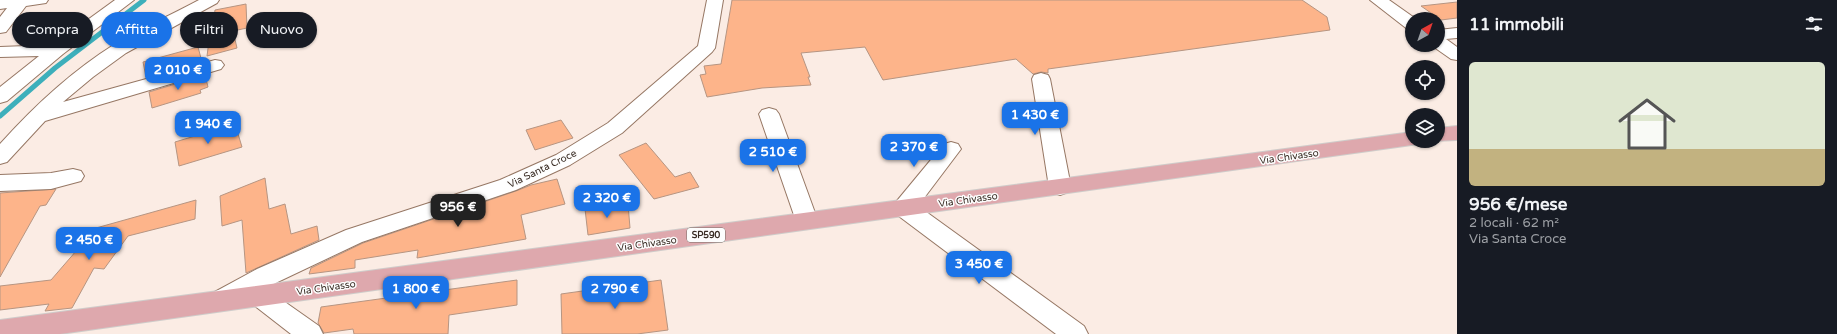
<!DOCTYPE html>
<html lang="it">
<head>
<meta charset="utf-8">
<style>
  body { margin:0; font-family:"Varela Round",sans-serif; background:#242831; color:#f1f3f6; height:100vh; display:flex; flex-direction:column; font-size:15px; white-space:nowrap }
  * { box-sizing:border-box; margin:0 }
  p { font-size:13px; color:#9ea1a6 }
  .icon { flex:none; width:22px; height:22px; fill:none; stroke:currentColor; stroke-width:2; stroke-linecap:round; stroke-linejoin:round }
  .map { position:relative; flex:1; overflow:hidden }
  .side { display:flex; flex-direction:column; background:#171b24; width:380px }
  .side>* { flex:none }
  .guide { position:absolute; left:12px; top:12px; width:380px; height:36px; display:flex; gap:8px }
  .needle { width:26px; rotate:40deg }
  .tools { position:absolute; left:1405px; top:12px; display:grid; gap:8px }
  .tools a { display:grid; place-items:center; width:40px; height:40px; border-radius:50%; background:#171b24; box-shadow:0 1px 3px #0004; font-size:20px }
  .price { position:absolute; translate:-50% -34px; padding:0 9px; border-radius:8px; background:#1a73e8; color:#fff; font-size:13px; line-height:26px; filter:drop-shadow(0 1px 2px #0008) }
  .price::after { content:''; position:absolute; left:50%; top:24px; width:12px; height:9px; margin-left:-6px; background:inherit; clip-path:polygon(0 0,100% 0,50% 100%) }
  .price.selected { background:#222; color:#fff }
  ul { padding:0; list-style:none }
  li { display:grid; align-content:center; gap:8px; height:212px; padding:0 12px }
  li span { display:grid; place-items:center; height:124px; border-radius:6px; color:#555 }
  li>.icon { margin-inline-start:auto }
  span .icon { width:72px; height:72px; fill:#fffc; stroke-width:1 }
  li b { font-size:17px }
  h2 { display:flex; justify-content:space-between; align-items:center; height:48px; padding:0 12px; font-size:17px }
  .tag { padding:0 14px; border-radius:18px; background:#171b24; box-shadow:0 1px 3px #0004; font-size:14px; line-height:36px }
  .tag.selected { background:#1a73e8; color:#fff }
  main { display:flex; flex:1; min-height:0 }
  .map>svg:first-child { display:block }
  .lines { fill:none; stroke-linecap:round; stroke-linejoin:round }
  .stream { stroke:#3dafbb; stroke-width:5 }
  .building { fill:#fdb48a; stroke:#b69582 }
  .minor-casing { stroke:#967764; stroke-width:2 }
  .major-casing { stroke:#cfccca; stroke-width:2 }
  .minor { fill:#fff; fill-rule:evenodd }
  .major { fill:#dea8ad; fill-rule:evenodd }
  .labels { text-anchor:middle; stroke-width:3; stroke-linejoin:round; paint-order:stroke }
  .shield { fill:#fdfdfd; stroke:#746b65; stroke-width:1 }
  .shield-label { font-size:9px; font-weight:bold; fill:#392c24 }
  .street-label { font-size:10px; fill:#392c24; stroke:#fdfdfd }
</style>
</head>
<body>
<main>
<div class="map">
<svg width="1457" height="334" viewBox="0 0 1457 334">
  <rect width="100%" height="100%" fill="#fbece4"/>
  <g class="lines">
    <!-- stream -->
    <path class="stream" d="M0 116 55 68 144 0"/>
  </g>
  <!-- building -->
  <path class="building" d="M732 0H1302L1327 17 1330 30 1048 69V73L1041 72 1033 74 1016 59 883 80 865 47 801 53 810 77H808L811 85 762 88 707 97 700 75 706 74 704 66 721 64Z
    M1457 2V18L1441 20 1421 6Z
    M246 4 247 28 233 31 237 48 207 56 212 18 214 17 215 10Z
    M198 47 202 62 146 77 143 62Z
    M205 75 208 87 200 90 201 93 152 108 149 92Z
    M561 120 573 138 535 150 526 130Z
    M235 124 242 147 179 166 175 142Z
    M646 143 675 177 690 172 699 187 654 199 619 155Z
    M265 178 269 209 285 204 291 234 317 226 319 240 246 273 242 220 222 226 220 196Z
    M557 179 565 204 521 215 526 239 417 258 418 250 355 260V268L309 274 311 268 363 243 516 191 531 185Z
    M56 189 46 205 40 206 0 277V193Z
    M196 200 195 219 128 236 104 269 94 268 72 308 45 311 49 304 0 310V286L51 280 96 228Z
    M628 204 630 228 588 235 585 209Z
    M517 280V305L449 315 448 334H354L353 329 324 333 318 323 321 307Z
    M661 280 668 330 637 334H562L561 294Z"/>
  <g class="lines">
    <!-- minor casing -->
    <g class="minor-casing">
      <path id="minor" d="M0 0H48L46 3 26 6 6 32 0 33V17L7 8 0 9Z
        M115 0H134L63 54 7 101 0 103V87L39 56 0 57V47L53 45Z
        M199 0H219L217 3 126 53 93 77 63 102 215 60 221 61 224 65 221 69 45 121 7 162 0 164V144C34 106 72 71 115 44 142 28 171 15 199 0Z
        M707 0H723L715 48 712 52 622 133 570 165 516 190 362 242 265 288 319 326 323 334H291L251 303 248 297 220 311 211 308 208 301 211 294 257 269 346 230 500 180 556 155 608 123 698 46Z
        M1370 0H1389L1416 19H1412V29L1406 28Z
        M1457 28V38L1446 39 1457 47V60L1451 59 1431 45H1438V30Z
        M1041 73 1048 75 1050 79 1071 187 1068 192 1060 195 1052 192 1049 187 1032 79 1034 75Z
        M769 108 776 110 779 114 818 221 815 227 807 229 799 227 796 221 759 114 762 110Z
        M951 142 958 144 961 149 918 206 1084 326 1088 334H1056L896 214 893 208 896 202 944 144Z
        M73 169 81 171 84 176 81 181 51 189 0 191V175L51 173Z"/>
    </g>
    <!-- major casing -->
    <g class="major-casing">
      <path id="major" d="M1457 126V140L1434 141H1438V128Z
        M1412 132V141H1421L1419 144 60 334H0V320Z"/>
    </g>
    <!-- minor -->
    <use href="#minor" class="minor"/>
    <!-- major -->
    <use href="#major" class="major"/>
  </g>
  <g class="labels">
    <!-- shield labels -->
    <rect class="shield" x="687" y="228" width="38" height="14" rx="3"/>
    <g class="shield-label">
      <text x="706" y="238">SP590</text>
    </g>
    <!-- street labels -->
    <g class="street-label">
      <text transform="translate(1289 156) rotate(-8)" y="4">Via Chivasso</text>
      <text transform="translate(542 168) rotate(-26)" y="4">Via Santa Croce</text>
      <text transform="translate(968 199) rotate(-8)" y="4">Via Chivasso</text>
      <text transform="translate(647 243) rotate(-8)" y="4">Via Chivasso</text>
      <text transform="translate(326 287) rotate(-8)" y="4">Via Chivasso</text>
    </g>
  </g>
</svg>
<div class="tools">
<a><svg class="needle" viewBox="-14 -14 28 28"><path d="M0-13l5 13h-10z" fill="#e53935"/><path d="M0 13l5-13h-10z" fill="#9ea1a6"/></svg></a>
<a><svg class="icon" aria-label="locate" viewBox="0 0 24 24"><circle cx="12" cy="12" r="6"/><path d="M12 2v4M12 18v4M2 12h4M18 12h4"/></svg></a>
<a><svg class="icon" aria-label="layers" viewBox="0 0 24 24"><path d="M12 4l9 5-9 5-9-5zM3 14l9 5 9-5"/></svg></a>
</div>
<b class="price" style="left:178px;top:91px">2 010 €</b>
<b class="price" style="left:1035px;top:136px">1 430 €</b>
<b class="price" style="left:208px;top:145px">1 940 €</b>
<b class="price" style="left:914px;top:168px">2 370 €</b>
<b class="price" style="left:773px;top:173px">2 510 €</b>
<b class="price" style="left:607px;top:219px">2 320 €</b>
<b class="price selected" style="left:458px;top:228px">956 €</b>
<b class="price" style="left:89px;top:261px">2 450 €</b>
<b class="price" style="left:979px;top:285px">3 450 €</b>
<b class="price" style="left:416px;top:310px">1 800 €</b>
<b class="price" style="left:615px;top:310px">2 790 €</b>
<div class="guide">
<a class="tag">Compra</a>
<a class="tag selected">Affitta</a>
<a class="tag">Filtri</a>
<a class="tag">Nuovo</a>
</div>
</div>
<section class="side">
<h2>11 immobili<svg class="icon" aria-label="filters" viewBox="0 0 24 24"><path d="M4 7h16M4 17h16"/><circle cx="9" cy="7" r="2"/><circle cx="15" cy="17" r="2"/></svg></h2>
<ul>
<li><span style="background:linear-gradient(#dfe7d0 70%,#c2b280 0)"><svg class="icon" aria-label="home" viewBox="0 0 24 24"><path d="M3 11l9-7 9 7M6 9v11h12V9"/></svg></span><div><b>956 €/mese</b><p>2 locali · 62 m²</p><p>Via Santa Croce</p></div></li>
</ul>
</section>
</main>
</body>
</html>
